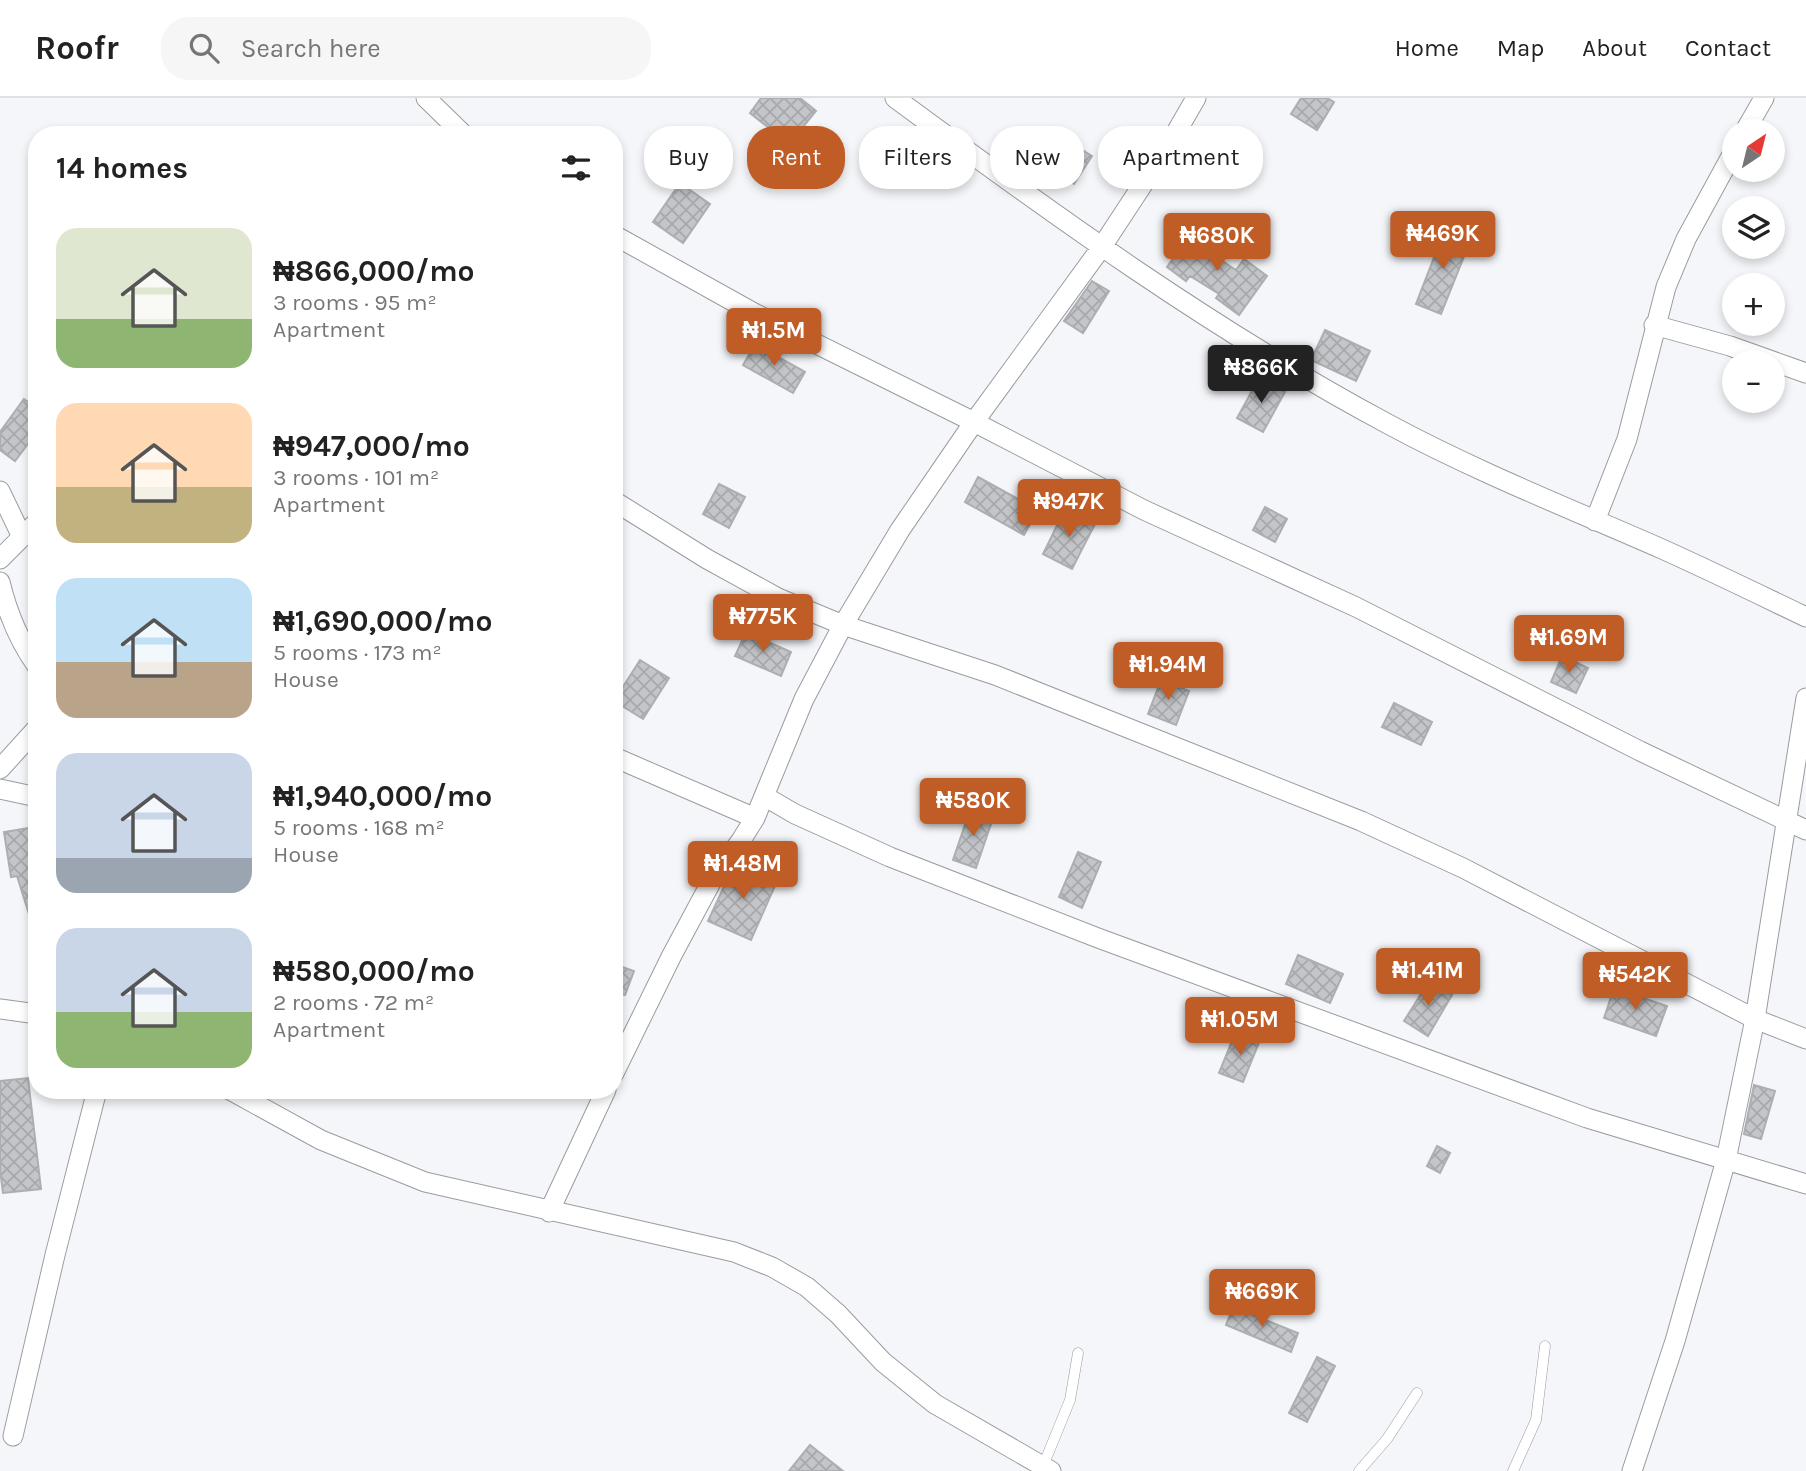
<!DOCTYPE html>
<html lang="en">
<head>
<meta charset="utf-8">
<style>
  body { margin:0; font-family:Karla,sans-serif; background:#f6f6f6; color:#222; height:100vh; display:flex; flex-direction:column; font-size:26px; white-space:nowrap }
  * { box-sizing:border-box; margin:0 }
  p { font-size:23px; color:#767676 }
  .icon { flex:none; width:38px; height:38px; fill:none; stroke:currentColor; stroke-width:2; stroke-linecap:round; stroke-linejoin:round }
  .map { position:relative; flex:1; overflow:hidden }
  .sheet { position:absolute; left:28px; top:28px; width:595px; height:973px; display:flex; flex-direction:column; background:#fff; border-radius:28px; box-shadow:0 4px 10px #0003 }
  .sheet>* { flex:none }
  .top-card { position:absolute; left:644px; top:28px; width:665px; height:63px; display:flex; gap:14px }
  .needle { width:46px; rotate:35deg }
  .tools { position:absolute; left:1722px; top:21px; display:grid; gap:14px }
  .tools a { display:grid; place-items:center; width:63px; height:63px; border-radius:50%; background:#fff; box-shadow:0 4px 10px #0003; font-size:35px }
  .price { position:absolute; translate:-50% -60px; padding:0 16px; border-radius:7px; background:#c05c26; color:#fff; font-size:23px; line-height:46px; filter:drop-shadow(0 2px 4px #0008) }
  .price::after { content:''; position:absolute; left:50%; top:42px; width:21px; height:16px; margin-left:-10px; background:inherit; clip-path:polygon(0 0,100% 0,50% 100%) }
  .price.current { background:#222; color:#fff }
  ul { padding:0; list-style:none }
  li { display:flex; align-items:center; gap:21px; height:175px; padding:0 28px }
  li span { display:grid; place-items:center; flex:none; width:196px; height:140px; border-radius:21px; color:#555 }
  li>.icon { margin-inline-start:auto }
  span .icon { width:84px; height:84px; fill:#fffc; stroke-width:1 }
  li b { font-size:30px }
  h2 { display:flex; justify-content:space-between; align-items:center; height:84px; padding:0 28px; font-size:30px }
  .chip { padding:0 24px; border-radius:28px; background:#fff; box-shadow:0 4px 10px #0003; font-size:24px; line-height:63px }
  .chip.current { background:#c05c26; color:#fff }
  header { display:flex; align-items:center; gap:42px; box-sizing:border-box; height:98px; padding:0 35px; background:#fff; border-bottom:2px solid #e0e0e0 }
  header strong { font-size:33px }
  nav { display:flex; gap:38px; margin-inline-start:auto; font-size:24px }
  .search { width:490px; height:63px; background:#f6f6f6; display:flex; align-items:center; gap:18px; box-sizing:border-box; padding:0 24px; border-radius:28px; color:#767676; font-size:26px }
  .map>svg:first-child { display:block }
  .building { fill:url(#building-cross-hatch); stroke:#acaeb1; stroke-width:2 }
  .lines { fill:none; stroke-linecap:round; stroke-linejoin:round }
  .service-casing { stroke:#999c9f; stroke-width:11 }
  .minor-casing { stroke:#999c9f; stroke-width:21 }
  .service { stroke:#fff; stroke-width:10 }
  .minor { stroke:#fff; stroke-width:19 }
</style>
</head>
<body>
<header>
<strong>Roofr</strong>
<div class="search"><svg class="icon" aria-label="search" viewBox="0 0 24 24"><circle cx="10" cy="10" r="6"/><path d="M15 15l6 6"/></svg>Search here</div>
<nav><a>Home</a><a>Map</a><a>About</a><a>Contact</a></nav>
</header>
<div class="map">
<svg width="1806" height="1373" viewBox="0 0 1806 1373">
  <defs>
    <pattern id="building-cross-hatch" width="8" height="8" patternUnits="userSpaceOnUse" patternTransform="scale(1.75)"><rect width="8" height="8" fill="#c3c5c8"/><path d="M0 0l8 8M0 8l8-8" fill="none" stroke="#a6a8ab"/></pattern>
  </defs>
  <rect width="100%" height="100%" fill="#f4f6f9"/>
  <!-- building -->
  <path class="building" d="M761 0H800L816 13 789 46 750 15Z
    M1301 0H1327L1334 4 1317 32 1291 16Z
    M1049 31 1092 58 1074 86 1031 59Z
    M680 85 710 106 683 145 653 124Z
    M1445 131 1471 141 1441 216 1416 206Z
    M1193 133 1212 146 1207 153 1236 172 1244 161 1267 178 1239 217 1216 200 1219 196 1190 178 1186 183 1167 169Z
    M1092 183 1109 193 1083 235 1064 223Z
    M1325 232 1370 253 1356 283 1311 262Z
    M755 246 805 274 793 295 743 267Z
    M1259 280 1285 294 1263 334 1237 320Z
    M24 301 37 310V334L15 363 0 352V334Z
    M978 379 1038 412 1024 437 965 404Z
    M719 386 745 399 729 430 703 416Z
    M1265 409 1287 421 1275 444 1253 432Z
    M1065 411 1095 426 1072 471 1043 456Z
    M746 534 791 554 781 578 735 558Z
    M1562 558 1588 570 1576 595 1551 584Z
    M640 562 669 580 643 621 614 603Z
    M1161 582 1189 593 1176 627 1148 616Z
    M1394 605 1432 624 1421 647 1382 629Z
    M971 709 994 717 976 770 953 762Z
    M35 729 37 831 34 832 17 778 11 779 4 734Z
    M1078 754 1101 764 1082 810 1059 799Z
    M740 764 778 781 751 842 708 823 728 780Z
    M1298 857 1343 876 1330 905 1286 886Z
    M614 866 634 873 625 897 614 894Z
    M1429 883 1452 897 1428 938 1404 923Z
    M1614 890 1667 908 1656 938 1604 920Z
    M1236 933 1260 942 1243 984 1219 975Z
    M28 980 41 1091 3 1095 0 1072V983Z
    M1754 987 1775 993 1761 1041 1744 1036Z
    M1437 1048 1450 1055 1440 1075 1427 1068Z
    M1233 1209 1298 1235 1291 1254 1226 1227Z
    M1317 1259 1335 1268 1307 1324 1289 1315Z
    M810 1347 843 1373H789Z"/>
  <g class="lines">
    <!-- service casing -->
    <g class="service-casing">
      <path id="service" d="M1043 1368 1070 1302 1078 1255
        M1359 1373 1387 1341 1417 1295
        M1513 1373 1536 1322 1545 1248"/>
    </g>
    <!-- minor casing -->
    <g class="minor-casing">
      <path id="minor" d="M426 0 464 37
        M895 0C1054 117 1214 233 1388 326 1477 374 1571 411 1662 451 1711 473 1758 496 1806 519
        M1745 33 1764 0
        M614 137 754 215 974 324 1144 412 1356 509 1640 653 1806 732
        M1654 227 1730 248 1806 275
        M0 393 22 439
        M614 403 707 461 778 500 843 527 995 577 1361 723 1463 770 1755 921 1806 941
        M1595 423 1627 341 1666 189 1686 141 1734 53
        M0 461 37 424
        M0 484C7 513 19 543 37 568
        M614 659 755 720
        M0 671 37 630
        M0 691 37 699
        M764 698 795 716 890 759 1098 840 1587 1020 1806 1086
        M0 911 37 916
        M614 975 672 857 716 775 740 744 755 720 804 601 843 527 900 432 974 324 1101 150 1170 45 1196 0
        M230 992 321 1042 425 1084 734 1154 772 1169 807 1189 838 1216 883 1264 935 1306 1051 1373
        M549 1114 606 992
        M13 1338 55 1157 97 992
        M1632 1373 1675 1243 1726 1062 1755 921 1806 600"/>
    </g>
    <!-- service -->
    <use href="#service" class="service"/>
    <!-- minor -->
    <use href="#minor" class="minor"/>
  </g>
</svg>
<div class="tools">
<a><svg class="needle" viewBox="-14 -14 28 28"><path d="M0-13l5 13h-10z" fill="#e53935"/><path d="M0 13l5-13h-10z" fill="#767676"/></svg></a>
<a><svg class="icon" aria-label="layers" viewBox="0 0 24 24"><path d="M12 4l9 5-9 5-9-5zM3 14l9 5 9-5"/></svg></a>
<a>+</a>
<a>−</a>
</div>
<b class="price" style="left:1443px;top:173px">₦469K</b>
<b class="price" style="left:1217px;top:175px">₦680K</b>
<b class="price" style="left:774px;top:270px">₦1.5M</b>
<b class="price current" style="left:1261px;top:307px">₦866K</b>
<b class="price" style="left:1069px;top:441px">₦947K</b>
<b class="price" style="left:763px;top:556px">₦775K</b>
<b class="price" style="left:1569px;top:577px">₦1.69M</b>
<b class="price" style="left:1168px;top:604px">₦1.94M</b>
<b class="price" style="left:973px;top:740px">₦580K</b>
<b class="price" style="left:743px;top:803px">₦1.48M</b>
<b class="price" style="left:1428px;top:910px">₦1.41M</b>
<b class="price" style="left:1635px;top:914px">₦542K</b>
<b class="price" style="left:1240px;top:959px">₦1.05M</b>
<b class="price" style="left:1262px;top:1231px">₦669K</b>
<div class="top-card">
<a class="chip">Buy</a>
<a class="chip current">Rent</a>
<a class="chip">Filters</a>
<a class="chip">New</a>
<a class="chip">Apartment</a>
</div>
<section class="sheet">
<h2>14 homes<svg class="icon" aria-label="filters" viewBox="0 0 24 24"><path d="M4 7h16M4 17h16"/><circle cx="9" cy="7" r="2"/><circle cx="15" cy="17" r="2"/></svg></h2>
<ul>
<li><span style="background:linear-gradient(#dfe7d0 65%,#8fb573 0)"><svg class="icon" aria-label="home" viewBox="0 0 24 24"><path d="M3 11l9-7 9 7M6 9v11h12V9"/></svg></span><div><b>₦866,000/mo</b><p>3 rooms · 95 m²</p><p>Apartment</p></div></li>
<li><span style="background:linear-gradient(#ffd9b3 60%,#c2b280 0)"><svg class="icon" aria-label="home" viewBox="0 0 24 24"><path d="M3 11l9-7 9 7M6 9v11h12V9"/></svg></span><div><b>₦947,000/mo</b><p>3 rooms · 101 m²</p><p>Apartment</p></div></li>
<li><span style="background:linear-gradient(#bfe0f5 60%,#b9a48a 0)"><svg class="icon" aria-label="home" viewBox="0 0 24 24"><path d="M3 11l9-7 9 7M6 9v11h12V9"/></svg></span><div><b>₦1,690,000/mo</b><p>5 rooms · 173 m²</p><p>House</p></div></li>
<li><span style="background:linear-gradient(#c9d6e8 75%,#9aa5b1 0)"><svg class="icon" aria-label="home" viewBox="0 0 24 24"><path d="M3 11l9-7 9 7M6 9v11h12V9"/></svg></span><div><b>₦1,940,000/mo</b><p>5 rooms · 168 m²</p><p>House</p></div></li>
<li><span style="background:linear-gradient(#c9d6e8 60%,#8fb573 0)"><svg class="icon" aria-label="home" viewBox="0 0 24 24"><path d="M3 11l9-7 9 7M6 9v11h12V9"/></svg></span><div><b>₦580,000/mo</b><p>2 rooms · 72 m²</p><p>Apartment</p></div></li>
</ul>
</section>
</div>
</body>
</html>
